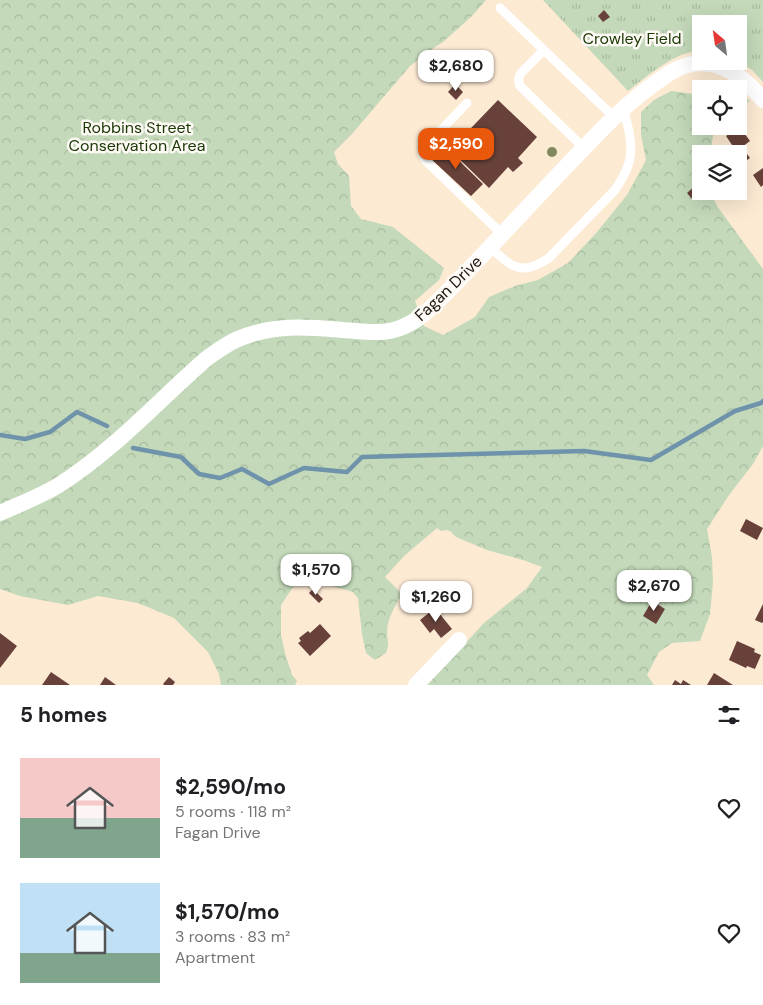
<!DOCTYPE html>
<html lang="en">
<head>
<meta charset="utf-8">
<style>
  body { margin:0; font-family:"DM Sans",sans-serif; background:#f2f2f2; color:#202124; height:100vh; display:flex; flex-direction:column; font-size:19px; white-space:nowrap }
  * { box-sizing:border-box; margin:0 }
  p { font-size:16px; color:#757577 }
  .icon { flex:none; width:28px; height:28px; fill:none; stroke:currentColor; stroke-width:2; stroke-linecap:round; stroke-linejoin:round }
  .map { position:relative; height:685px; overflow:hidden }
  .side { display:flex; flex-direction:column; background:#fff; flex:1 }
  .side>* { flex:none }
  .needle { width:32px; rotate:331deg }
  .fabs { position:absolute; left:692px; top:15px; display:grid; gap:10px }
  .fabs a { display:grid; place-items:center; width:55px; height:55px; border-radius:0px; background:#fff; box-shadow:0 5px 20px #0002; font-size:25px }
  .price { position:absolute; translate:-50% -42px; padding:0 11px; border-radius:10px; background:#fff; color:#222; font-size:16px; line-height:32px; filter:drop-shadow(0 1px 2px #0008) }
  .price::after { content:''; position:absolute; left:50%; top:30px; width:15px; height:11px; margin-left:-8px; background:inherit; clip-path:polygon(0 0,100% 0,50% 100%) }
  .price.selected { background:#ea580c; color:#fff }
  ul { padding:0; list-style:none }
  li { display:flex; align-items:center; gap:15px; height:125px; padding:0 20px }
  li span { display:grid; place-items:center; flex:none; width:140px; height:100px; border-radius:0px; color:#555 }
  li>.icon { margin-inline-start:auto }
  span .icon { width:60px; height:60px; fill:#fffc; stroke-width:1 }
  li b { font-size:21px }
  h2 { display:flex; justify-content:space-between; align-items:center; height:60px; padding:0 20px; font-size:21px }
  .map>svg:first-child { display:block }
  .forest { fill:url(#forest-crowns) }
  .park { fill:url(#park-tufts) }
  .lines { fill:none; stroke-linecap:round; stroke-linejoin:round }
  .stream { stroke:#6e93ab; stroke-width:4.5 }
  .building { fill:#67413a }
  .service { stroke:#fff; stroke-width:9 }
  .minor { stroke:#fff; stroke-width:16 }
  .tree { fill:#808861 }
  .labels { text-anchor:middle; stroke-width:5; stroke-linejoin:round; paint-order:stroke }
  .park-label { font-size:16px; fill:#1a3803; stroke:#fdf9f5 }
  .street-label { font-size:16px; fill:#1c160e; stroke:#fdf9f5 }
</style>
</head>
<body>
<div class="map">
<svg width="763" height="685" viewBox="0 0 763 685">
  <defs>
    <pattern id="forest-crowns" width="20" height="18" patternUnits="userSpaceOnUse" patternTransform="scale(1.25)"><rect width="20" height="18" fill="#c3d9b9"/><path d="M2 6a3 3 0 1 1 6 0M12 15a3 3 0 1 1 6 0" fill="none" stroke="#a7ba9e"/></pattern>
    <pattern id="park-tufts" width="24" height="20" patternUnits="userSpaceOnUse" patternTransform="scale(1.25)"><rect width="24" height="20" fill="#c3d9b9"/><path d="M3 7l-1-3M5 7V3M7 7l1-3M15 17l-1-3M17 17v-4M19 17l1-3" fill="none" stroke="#a7ba9e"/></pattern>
  </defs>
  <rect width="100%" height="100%" fill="#fcead3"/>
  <!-- forest -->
  <path class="forest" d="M0 0H486L472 16 443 42 429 51 410 66 352 134 334 152 338 164 349 176 351 206 361 219 393 227 444 268 439 280 415 301 424 326 443 335 475 317 489 297 515 286 538 280 568 263 597 232 627 195 646 160 641 135V112L654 100 671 91 701 95V126H721L713 136 710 154H701V191H710L717 206 763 269V446L753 464 729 495 707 529 712 557 713 583 710 614 700 641 672 643 659 652 647 675 654 685H427L484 623 527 588 542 567 523 560 487 550 456 537 450 531 446 530 441 531 437 528 404 556 385 577 402 594C396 605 387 618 387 632 387 642 390 642 386 653L375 660 366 653 362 634 358 598 353 592 332 586 313 578 293 587 281 605V635L285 653 292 675 297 681 295 685H221L219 674 208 652 174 618 138 603 98 596 68 605 20 596 0 589Z
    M739 92 750 101 739 109Z"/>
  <!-- park -->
  <path class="park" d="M543 0H763V82L752 70 737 61H739V24H701V51C679 49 645 77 628 91Z"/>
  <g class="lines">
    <!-- stream -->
    <path class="stream" d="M0 435 25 439 50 432 77 412 107 426
      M133 448 181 457 199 474 220 478 242 469 269 484 304 468 347 472 362 457 584 451 651 460 735 411 761 403 763 401"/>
  </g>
  <!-- building -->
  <path class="building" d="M604 10 610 17 603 22 598 16Z
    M455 84 463 92 456 100 448 92Z
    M498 100 537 137 518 158 523 163 513 172 508 167 489 188 450 150Z
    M739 126 750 141 742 147 750 158 739 166V154H733L736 151 726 136Z
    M442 144 483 184 471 196 429 157Z
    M763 168V185L761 187 753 175Z
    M697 184 701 189V192L693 200 687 193Z
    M746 519 763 528 757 540 740 531Z
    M313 589 323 599 319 603 309 593Z
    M652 601 665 609 656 624 643 616Z
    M763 604V622L762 623 755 620Z
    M435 608 452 629 441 638 434 629 430 633 420 620Z
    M320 624 331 636 310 656 298 643 301 641 299 638 308 631 310 633Z
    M0 633 17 646 0 668Z
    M737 641 755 649 754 652 761 655 755 669 747 666 746 668 729 660Z
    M51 672 70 685H42Z
    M714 673 733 685H707Z
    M105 677 116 685H100Z
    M169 677 175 682 173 685H164L163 684Z
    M675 680 681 684 683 680 691 685H672Z"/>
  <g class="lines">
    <!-- service -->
    <path class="service" d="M500 8 614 117
      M544 50 521 73C518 77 518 81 520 86L584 148
      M467 103 423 149C421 154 423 158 427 162L502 234
      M490 247C512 267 521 277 549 258L614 191C637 160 633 144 623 108"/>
    <!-- minor -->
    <path class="minor" d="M0 513C20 504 41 496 59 485 114 450 157 402 206 359 216 352 226 344 238 339 274 324 306 327 343 330 362 331 382 335 400 328 420 321 436 303 451 288 487 251 522 213 558 175 591 141 622 105 661 79 669 73 679 67 688 65 719 57 745 78 763 100
      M416 685 459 640"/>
  </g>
  <!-- trees -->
  <circle class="tree" cx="552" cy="152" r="5"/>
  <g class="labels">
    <!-- park labels -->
    <g class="park-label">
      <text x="632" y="44">Crowley Field</text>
      <text x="137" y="133">Robbins Street<tspan x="137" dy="18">Conservation Area</tspan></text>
    </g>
    <!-- street labels -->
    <g class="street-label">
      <text transform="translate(448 288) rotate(-44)" y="6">Fagan Drive</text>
    </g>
  </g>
</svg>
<div class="fabs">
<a><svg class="needle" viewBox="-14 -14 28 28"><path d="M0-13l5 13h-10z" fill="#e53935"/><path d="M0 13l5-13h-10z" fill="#757577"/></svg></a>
<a><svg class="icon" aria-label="locate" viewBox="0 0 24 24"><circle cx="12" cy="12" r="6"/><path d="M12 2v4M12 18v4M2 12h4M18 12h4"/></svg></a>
<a><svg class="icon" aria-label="layers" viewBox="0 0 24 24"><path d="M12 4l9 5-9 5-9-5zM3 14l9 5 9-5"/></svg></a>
</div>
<b class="price" style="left:456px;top:92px">$2,680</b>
<b class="price selected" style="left:456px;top:170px">$2,590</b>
<b class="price" style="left:316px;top:596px">$1,570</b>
<b class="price" style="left:654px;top:612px">$2,670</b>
<b class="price" style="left:436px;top:623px">$1,260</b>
</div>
<section class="side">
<h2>5 homes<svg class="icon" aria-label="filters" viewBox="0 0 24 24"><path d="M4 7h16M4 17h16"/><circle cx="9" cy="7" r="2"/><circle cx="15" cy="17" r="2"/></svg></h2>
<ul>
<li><span style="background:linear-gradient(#f6c9c9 60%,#7fa58c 0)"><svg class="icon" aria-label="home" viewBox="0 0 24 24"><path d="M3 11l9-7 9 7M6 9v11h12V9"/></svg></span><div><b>$2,590/mo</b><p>5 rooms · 118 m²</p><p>Fagan Drive</p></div><svg class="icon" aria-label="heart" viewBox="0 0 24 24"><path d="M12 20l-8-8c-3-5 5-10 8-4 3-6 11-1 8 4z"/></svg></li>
<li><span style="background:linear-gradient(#bfe0f5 70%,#7fa58c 0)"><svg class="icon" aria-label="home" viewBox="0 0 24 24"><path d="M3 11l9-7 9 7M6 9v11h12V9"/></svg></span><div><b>$1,570/mo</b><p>3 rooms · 83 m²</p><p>Apartment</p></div><svg class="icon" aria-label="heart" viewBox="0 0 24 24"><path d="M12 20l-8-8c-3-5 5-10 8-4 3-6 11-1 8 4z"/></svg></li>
</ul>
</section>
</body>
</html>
